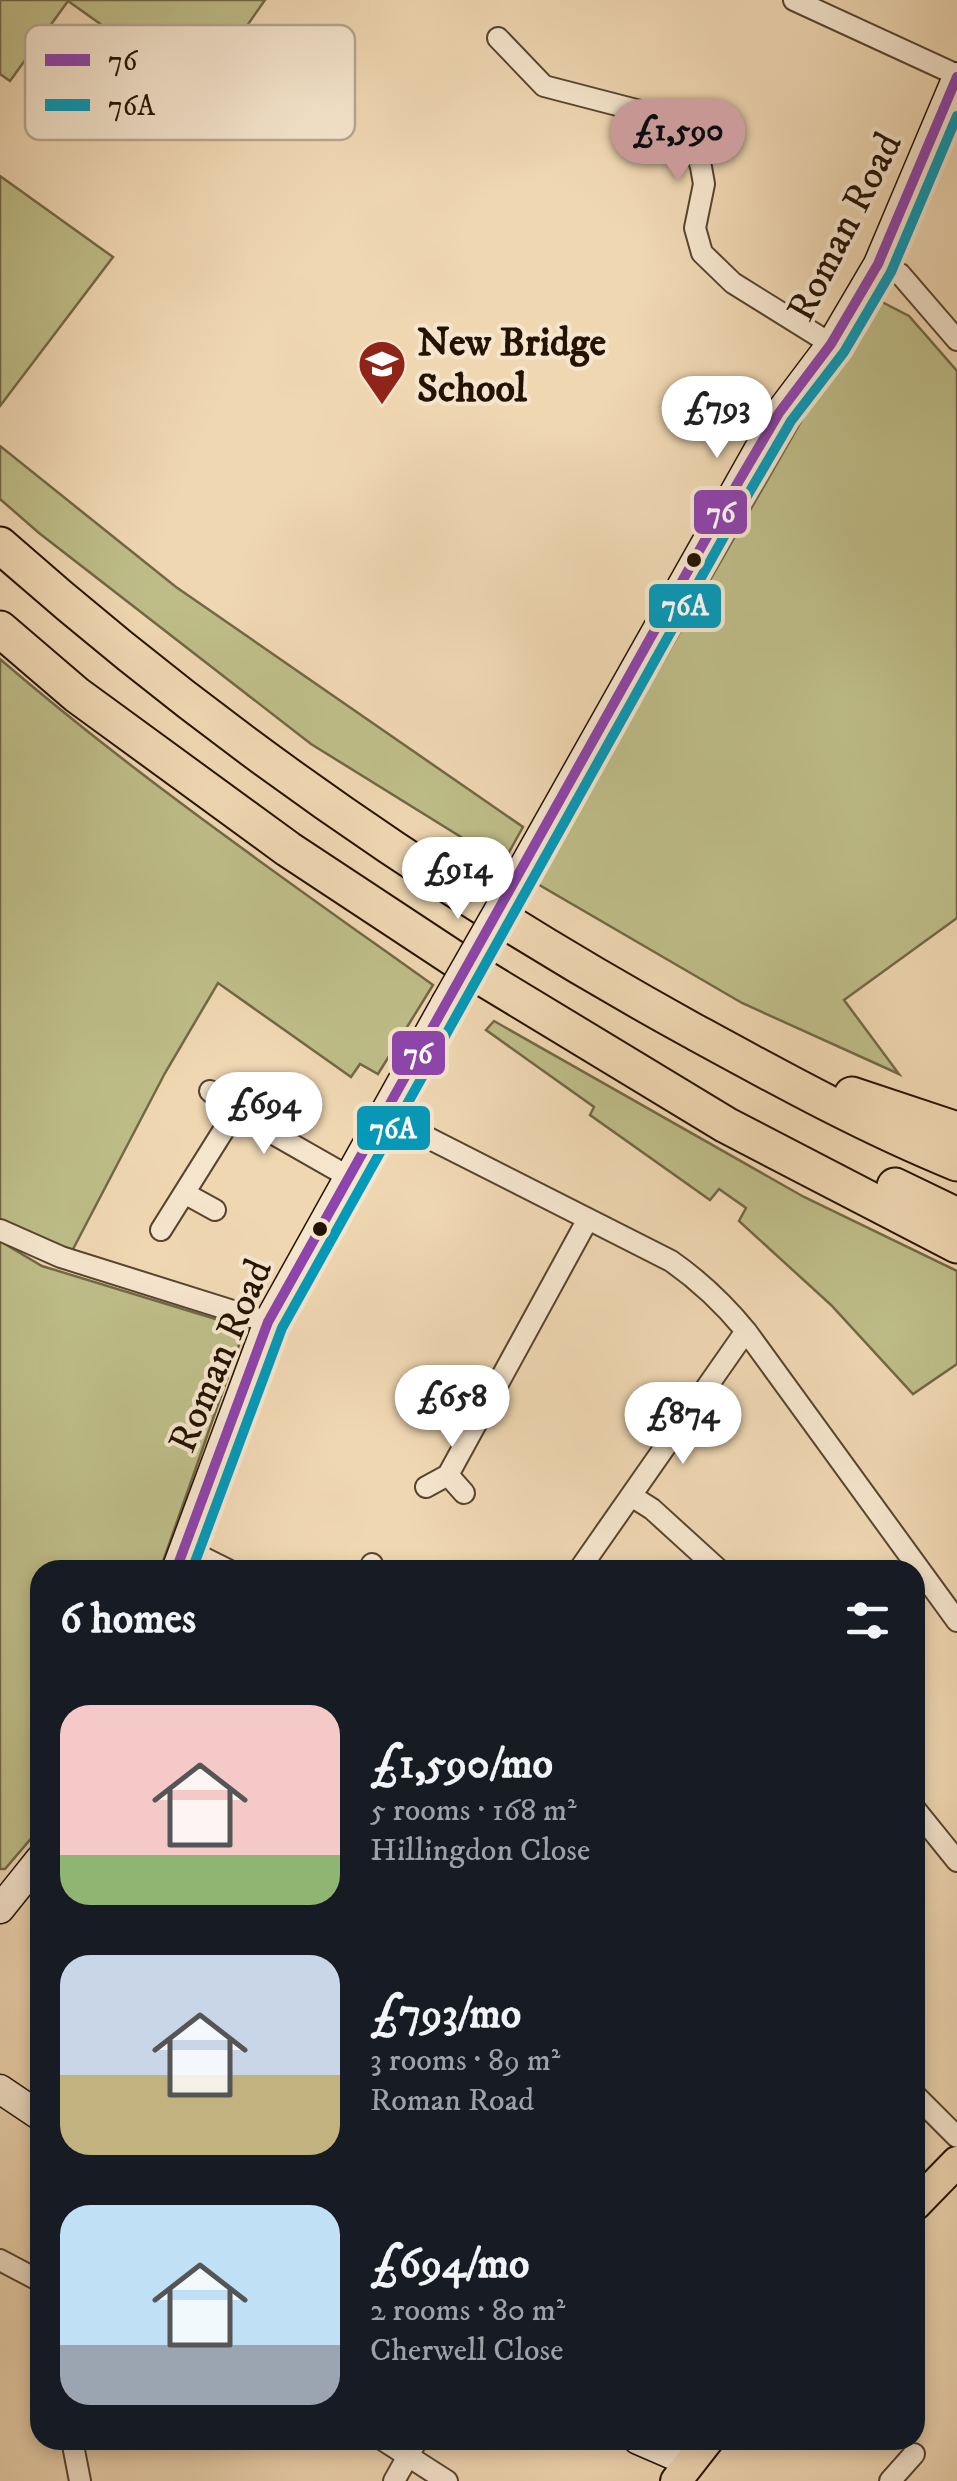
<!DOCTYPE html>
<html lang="en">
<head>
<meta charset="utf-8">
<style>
  body { margin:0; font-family:"IM FELL DW Pica",serif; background:#20242c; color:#f1f3f6; height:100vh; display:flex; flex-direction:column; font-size:38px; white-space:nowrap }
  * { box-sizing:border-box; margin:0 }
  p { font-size:32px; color:#9ea1a6 }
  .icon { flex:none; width:55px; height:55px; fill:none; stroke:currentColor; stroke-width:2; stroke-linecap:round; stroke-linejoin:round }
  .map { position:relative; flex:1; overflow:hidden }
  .side { position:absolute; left:30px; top:1560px; width:895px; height:890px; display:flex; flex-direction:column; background:#171b24; border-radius:30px; box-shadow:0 5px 15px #0003 }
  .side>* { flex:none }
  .price { position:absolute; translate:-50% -85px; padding:0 22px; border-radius:35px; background:#fff; color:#222; font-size:32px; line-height:65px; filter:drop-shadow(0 2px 5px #0008) }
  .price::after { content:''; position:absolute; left:50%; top:60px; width:30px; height:22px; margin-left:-15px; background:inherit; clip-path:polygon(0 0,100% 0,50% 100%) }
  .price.active { background:#c59692; color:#111 }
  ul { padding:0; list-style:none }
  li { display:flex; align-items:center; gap:30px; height:250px; padding:0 30px }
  li span { display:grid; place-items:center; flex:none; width:280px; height:200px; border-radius:30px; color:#555 }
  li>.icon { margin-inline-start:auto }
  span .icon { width:120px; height:120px; fill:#fffc; stroke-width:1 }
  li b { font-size:42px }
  h2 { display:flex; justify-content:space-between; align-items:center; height:120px; padding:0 30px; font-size:42px }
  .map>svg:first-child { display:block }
  .green { fill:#bebd88; stroke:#726845; stroke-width:2.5 }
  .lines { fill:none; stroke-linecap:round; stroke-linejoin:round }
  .street-casing { stroke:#58442e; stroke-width:24 }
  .secondary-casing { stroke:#251302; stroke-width:31 }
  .primary-casing { stroke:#251302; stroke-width:34 }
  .highway-casing { stroke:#251302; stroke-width:39 }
  .street { stroke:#f5e5cd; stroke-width:20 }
  .secondary { stroke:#f5e5cd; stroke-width:28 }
  .primary { stroke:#efd7b2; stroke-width:30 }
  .highway { stroke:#efd7b2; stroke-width:35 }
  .secondary-bridge-casing { stroke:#251302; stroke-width:31; stroke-linecap:butt }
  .secondary-bridge { stroke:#f5e5cd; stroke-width:28 }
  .bus-1-casing { stroke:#f5e5cd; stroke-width:18 }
  .bus-2-casing { stroke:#f5e5cd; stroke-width:18 }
  .bus-1 { stroke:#8e44ad; stroke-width:10 }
  .bus-2 { stroke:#049aba; stroke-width:10 }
  .bus-dot { fill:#251302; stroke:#f5e5cd; stroke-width:4 }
  .labels { text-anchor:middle; stroke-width:8; stroke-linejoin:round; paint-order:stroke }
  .street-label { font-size:40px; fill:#251302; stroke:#f5e5cd }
  .poi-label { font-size:40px; font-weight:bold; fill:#251302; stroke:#f5e5cd; text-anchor:start }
  .key { fill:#f5e5cd; stroke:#b7a690; stroke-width:2.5 }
  .key-label { font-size:28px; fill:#251302 }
  .line-badge { stroke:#f5e5cd; stroke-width:4 }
  .badge-label { font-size:28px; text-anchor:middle; font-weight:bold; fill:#fff }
</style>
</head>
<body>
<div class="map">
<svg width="957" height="2481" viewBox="0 0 957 2481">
  <rect width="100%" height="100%" fill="#efd7b2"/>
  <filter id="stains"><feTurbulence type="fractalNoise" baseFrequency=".002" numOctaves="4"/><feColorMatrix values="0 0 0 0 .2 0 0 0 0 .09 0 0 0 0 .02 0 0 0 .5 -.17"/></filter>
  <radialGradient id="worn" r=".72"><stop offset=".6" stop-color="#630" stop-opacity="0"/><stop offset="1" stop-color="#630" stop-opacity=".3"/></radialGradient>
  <!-- green -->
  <path class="green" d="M0 0H265L199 94 68 1 10 81 0 74Z
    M0 176 113 257 0 406Z
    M882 302 909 316 957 371V918L844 1000 899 1074 742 1003 536 883 861 317Z
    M0 446 176 587 523 827 503 863 311 744 39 533 0 499Z
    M0 659C137 777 286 880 433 985L378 1074 360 1064 351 1077 218 983 165 1073 71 1253 0 1224Z
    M494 1021 804 1197 957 1271V1364L913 1394 831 1305 739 1221 746 1208 719 1189 710 1200 590 1115 594 1107 486 1030Z
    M0 1241 42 1266 245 1328 160 1570H40V1828L5 1869H0Z"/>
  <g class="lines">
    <!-- street casing -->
    <g class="street-casing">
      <path id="street" d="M794 0 957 75
        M498 38 544 86 675 120 695 147 701 167 704 184 695 228 702 253 733 283 831 344
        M878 264 900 274 957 340
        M210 1091 235 1112 349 1177
        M383 1115 671 1261C701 1282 723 1303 746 1331L957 1621
        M186 1194 215 1210
        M0 1230 61 1257 268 1322
        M161 1230 235 1112
        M448 1475 588 1219
        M426 1487 448 1475 464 1493
        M633 1497 652 1509 719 1570
        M184 1548 228 1570
        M371 1570 372 1564
        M579 1570 746 1331
        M915 1809 957 1861
        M915 2095 957 2137
        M0 2260 40 2281
        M72 2440 80 2481
        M383 2440 447 2481
        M394 2481 417 2440
        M890 2481 914 2454"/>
    </g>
    <!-- secondary casing -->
    <g class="secondary-casing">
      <path id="secondary" d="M522 869 779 413 831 344 878 264 957 77
        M176 1570 268 1322 445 1004
        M0 1909 40 1859
        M0 2089 40 2116
        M638 2440 675 2456 688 2465"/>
    </g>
    <!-- primary casing -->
    <g class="primary-casing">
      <path id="primary" d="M915 2205 957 2162
        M676 2481 708 2440"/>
    </g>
    <!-- highway casing -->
    <g class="highway-casing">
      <path id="highway" d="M0 545C211 732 446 895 693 1031 779 1078 866 1126 957 1163
        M0 629 77 695 288 849 485 979 726 1125 957 1245
        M852 1095 957 1130
        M895 1186 957 1216"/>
    </g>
    <!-- street -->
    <use href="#street" class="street"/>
    <!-- secondary -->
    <use href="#secondary" class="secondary"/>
    <!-- primary -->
    <use href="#primary" class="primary"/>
    <!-- highway -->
    <use href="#highway" class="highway"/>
    <!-- secondary-bridge casing -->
    <g class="secondary-bridge-casing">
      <path id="secondary-bridge" d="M445 1004 522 869"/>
    </g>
    <!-- secondary-bridge -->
    <use href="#secondary-bridge" class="secondary-bridge"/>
    <!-- bus-1 casing -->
    <g class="bus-1-casing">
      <path id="bus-1" d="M176 1570 268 1322 723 508 779 413 831 344 878 264 957 77"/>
    </g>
    <!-- bus-2 casing -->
    <g class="bus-2-casing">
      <path id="bus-2" d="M192 1570 282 1328 736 515 791 421 844 352 891 272 957 116"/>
    </g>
    <!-- bus-1 -->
    <use href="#bus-1" class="bus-1"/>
    <!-- bus-2 -->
    <use href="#bus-2" class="bus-2"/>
  </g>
  <!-- icons -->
  <defs>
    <g id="school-pin" transform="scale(2.5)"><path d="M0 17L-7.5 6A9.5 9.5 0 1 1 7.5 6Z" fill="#8f2418" stroke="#f5e5cd"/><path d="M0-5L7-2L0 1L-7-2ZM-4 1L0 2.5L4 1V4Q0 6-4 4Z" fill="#fff"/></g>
  </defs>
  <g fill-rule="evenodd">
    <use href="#school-pin" x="382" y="364"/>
  </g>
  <!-- markers -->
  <g class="bus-dot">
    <circle cx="694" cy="560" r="9"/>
    <circle cx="320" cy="1229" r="9"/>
  </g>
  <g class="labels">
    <!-- street labels -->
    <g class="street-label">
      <text transform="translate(843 226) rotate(-63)" y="14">Roman Road</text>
      <text transform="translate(219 1355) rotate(-67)" y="14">Roman Road</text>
    </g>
    <!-- poi labels -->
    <g class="poi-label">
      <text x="417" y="355">New Bridge<tspan x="417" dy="46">School</tspan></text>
    </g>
  </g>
  <!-- legend -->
  <rect x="25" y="25" width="330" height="115" rx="15" class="key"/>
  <rect x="45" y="54" width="45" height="12" fill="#8e44ad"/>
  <rect x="45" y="99" width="45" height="12" fill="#049aba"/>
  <g class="key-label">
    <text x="108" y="70">76</text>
    <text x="108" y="115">76A</text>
  </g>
  <g class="line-badge">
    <rect x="692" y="488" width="57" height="48" rx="10" fill="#8e44ad"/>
    <rect x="647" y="582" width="76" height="48" rx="10" fill="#049aba"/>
    <rect x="390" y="1029" width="57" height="48" rx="10" fill="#8e44ad"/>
    <rect x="355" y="1104" width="77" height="48" rx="10" fill="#049aba"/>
  </g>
  <g class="badge-label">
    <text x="721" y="522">76</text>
    <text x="685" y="615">76A</text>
    <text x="418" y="1063">76</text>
    <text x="393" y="1138">76A</text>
  </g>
  <rect width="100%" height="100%" filter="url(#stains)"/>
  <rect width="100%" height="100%" fill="url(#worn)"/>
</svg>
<b class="price active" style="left:678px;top:184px">£1,590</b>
<b class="price" style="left:717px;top:461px">£793</b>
<b class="price" style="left:458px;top:922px">£914</b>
<b class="price" style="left:264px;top:1157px">£694</b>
<b class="price" style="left:452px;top:1450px">£658</b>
<b class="price" style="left:683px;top:1467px">£874</b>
<section class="side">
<h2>6 homes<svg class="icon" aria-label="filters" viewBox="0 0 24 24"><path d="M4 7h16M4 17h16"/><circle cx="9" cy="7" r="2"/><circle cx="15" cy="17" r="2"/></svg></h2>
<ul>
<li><span style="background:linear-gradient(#f6c9c9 75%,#8fb573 0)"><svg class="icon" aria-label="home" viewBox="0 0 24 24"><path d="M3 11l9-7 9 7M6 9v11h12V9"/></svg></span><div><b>£1,590/mo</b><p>5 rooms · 168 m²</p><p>Hillingdon Close</p></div></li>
<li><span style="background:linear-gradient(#c9d6e8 60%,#c2b280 0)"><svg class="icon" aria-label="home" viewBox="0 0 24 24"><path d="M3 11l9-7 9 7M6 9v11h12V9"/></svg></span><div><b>£793/mo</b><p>3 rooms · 89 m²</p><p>Roman Road</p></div></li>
<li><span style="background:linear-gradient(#bfe0f5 70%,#9aa5b1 0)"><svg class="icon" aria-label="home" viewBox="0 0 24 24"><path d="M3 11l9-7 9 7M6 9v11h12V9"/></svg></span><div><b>£694/mo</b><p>2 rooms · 80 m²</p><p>Cherwell Close</p></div></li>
</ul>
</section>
</div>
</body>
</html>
